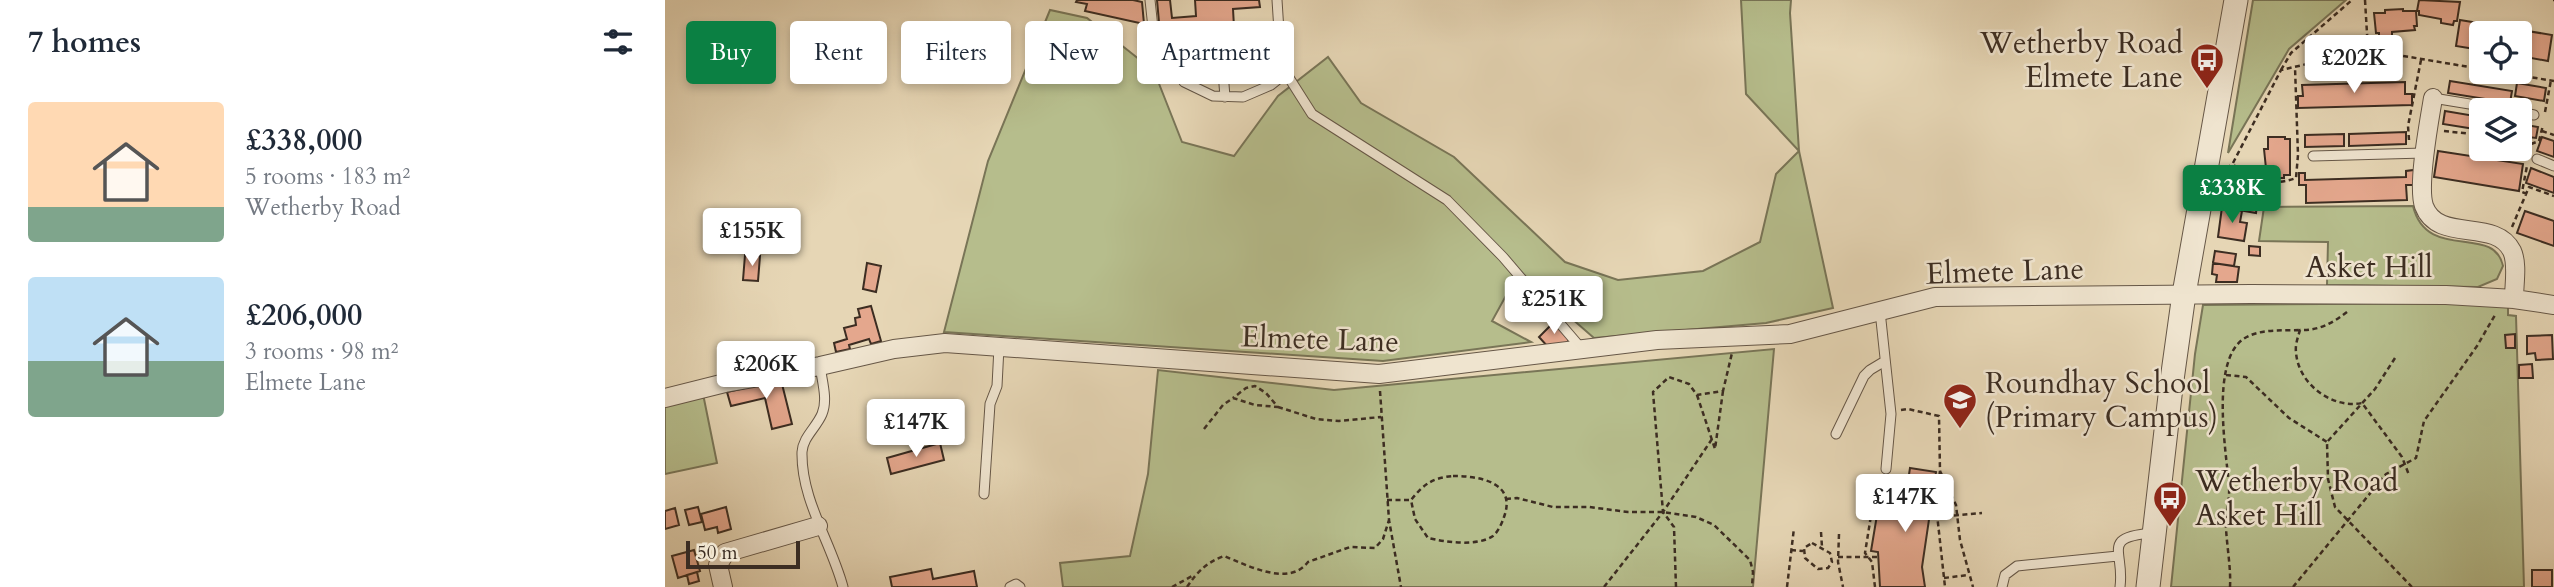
<!DOCTYPE html>
<html lang="en">
<head>
<meta charset="utf-8">
<style>
  body { margin:0; font-family:Cardo,serif; background:#f2f2f3; color:#1f2937; height:100vh; display:flex; flex-direction:column; font-size:26px; white-space:nowrap }
  * { box-sizing:border-box; margin:0 }
  p { font-size:23px; color:#747a83 }
  .icon { flex:none; width:38px; height:38px; fill:none; stroke:currentColor; stroke-width:2; stroke-linecap:round; stroke-linejoin:round }
  .map { position:relative; flex:1; overflow:hidden }
  .drawer { display:flex; flex-direction:column; background:#fff; width:665px }
  .drawer>* { flex:none }
  .top-card { position:absolute; left:21px; top:21px; width:665px; height:63px; display:flex; gap:14px }
  .buttons { position:absolute; left:1804px; top:21px; display:grid; gap:14px }
  .buttons a { display:grid; place-items:center; width:63px; height:63px; border-radius:7px; background:#fff; box-shadow:0 4px 10px #0003; font-size:35px }
  .scale { position:absolute; left:21px; bottom:18px; width:114px; box-sizing:border-box; padding-left:7px; border:4px solid #3c2d22; border-top:0; font-size:19px; line-height:24px; white-space:nowrap; color:#3c2d22; -webkit-text-stroke:5px #efe4cf; paint-order:stroke }
  .price { position:absolute; translate:-50% -60px; padding:0 16px; border-radius:7px; background:#fff; color:#222; font-size:23px; line-height:46px; filter:drop-shadow(0 2px 4px #0008) }
  .price::after { content:''; position:absolute; left:50%; top:42px; width:21px; height:16px; margin-left:-10px; background:inherit; clip-path:polygon(0 0,100% 0,50% 100%) }
  .price.active { background:#0b8043; color:#fff }
  ul { padding:0; list-style:none }
  li { display:flex; align-items:center; gap:21px; height:175px; padding:0 28px }
  li span { display:grid; place-items:center; flex:none; width:196px; height:140px; border-radius:7px; color:#555 }
  li>.icon { margin-inline-start:auto }
  span .icon { width:84px; height:84px; fill:#fffc; stroke-width:1 }
  li b { font-size:30px }
  h2 { display:flex; justify-content:space-between; align-items:center; height:84px; padding:0 28px; font-size:30px }
  .pill { padding:0 24px; border-radius:7px; background:#fff; box-shadow:0 4px 10px #0003; font-size:24px; line-height:63px }
  .pill.active { background:#0b8043; color:#fff }
  main { display:flex; flex:1; min-height:0 }
  .map>svg:first-child { display:block }
  .green { fill:#b6bd8c; stroke:#797557; stroke-width:2 }
  .building { fill:#e4a78d; stroke:#3c2d22; stroke-width:2 }
  .lines { fill:none; stroke-linecap:round; stroke-linejoin:round }
  .service-casing { stroke:#665747; stroke-width:11 }
  .minor-casing { stroke:#665747; stroke-width:20 }
  .tertiary-casing { stroke:#665747; stroke-width:25 }
  .path { stroke:#3c2d22; stroke-width:2.5; stroke-dasharray:5 3.5; stroke-linecap:butt }
  .service { stroke:#efe4cf; stroke-width:9 }
  .minor { stroke:#efe4cf; stroke-width:18 }
  .tertiary { stroke:#efe4cf; stroke-width:23 }
  .labels { text-anchor:middle; stroke-width:5; stroke-linejoin:round; paint-order:stroke }
  .poi-label { font-size:30px; fill:#3c2d22; stroke:#efe4cf; text-anchor:start }
  .street-label { font-size:30px; fill:#3c2d22; stroke:#efe4cf }
</style>
</head>
<body>
<main>
<section class="drawer">
<h2>7 homes<svg class="icon" aria-label="filters" viewBox="0 0 24 24"><path d="M4 7h16M4 17h16"/><circle cx="9" cy="7" r="2"/><circle cx="15" cy="17" r="2"/></svg></h2>
<ul>
<li><span style="background:linear-gradient(#ffd9b3 75%,#7fa58c 0)"><svg class="icon" aria-label="home" viewBox="0 0 24 24"><path d="M3 11l9-7 9 7M6 9v11h12V9"/></svg></span><div><b>£338,000</b><p>5 rooms · 183 m²</p><p>Wetherby Road</p></div></li>
<li><span style="background:linear-gradient(#bfe0f5 60%,#7fa58c 0)"><svg class="icon" aria-label="home" viewBox="0 0 24 24"><path d="M3 11l9-7 9 7M6 9v11h12V9"/></svg></span><div><b>£206,000</b><p>3 rooms · 98 m²</p><p>Elmete Lane</p></div></li>
</ul>
</section>
<div class="map">
<svg width="1889" height="587" viewBox="0 0 1889 587">
  <rect width="100%" height="100%" fill="#e6d6b5"/>
  <filter id="stains"><feTurbulence type="fractalNoise" baseFrequency=".00286" numOctaves="4"/><feColorMatrix values="0 0 0 0 .2 0 0 0 0 .09 0 0 0 0 .02 0 0 0 .5 -.17"/></filter>
  <radialGradient id="worn" r=".72"><stop offset=".6" stop-color="#630" stop-opacity="0"/><stop offset="1" stop-color="#630" stop-opacity=".3"/></radialGradient>
  <!-- green -->
  <path class="green" d="M1076 0H1126L1125 13 1134 151 1168 308 1101 323 929 338 890 304 849 281 827 321 866 342 718 361 279 332 323 161 385 10 422 18 489 71 517 142 569 156 613 96 663 57 696 103 789 157 900 262 953 280 1038 271 1095 242 1111 174 1134 151 1081 94Z
    M1588 0H1681L1624 49 1563 153Z
    M1748 206C1762 263 1829 223 1838 266L1832 279 1813 287 1662 285 1663 242 1594 241 1599 207Z
    M1802 303 1843 305V315L1851 316 1859 587H1506L1530 354 1538 305Z
    M1109 349 1088 587H398L395 563 465 556 483 474 493 370 669 390Z
    M37 389 52 463 0 474V398Z"/>
  <!-- building -->
  <path class="building" d="M412 0H468L477 2 479 24 420 11 422 4 411 2Z
    M492 0H505L507 18 531 16 530 0H594L595 7 568 9 569 27 495 33Z
    M1754 0 1795 2 1792 21H1789L1788 25 1776 23V19L1754 15V11H1752Z
    M1738 9V11H1751L1752 26H1749L1750 30 1727 32V36L1714 37V33H1711L1709 13H1720V10Z
    M1795 20 1887 35 1883 61 1855 56V33H1816V50L1791 46Z
    M1785 81 1847 91 1845 103 1783 93Z
    M1740 82V94H1747V105L1633 108V96H1638L1637 85Z
    M1852 83 1881 88 1879 101 1850 96Z
    M1780 111 1816 117V130L1778 124Z
    M1855 124 1873 127 1871 138 1855 136Z
    M1741 132V144L1684 146V134Z
    M1679 134V146L1640 147V135Z
    M1603 137H1620V139H1625V175H1619V178H1602L1599 149H1603Z
    M1877 137 1889 141V157L1872 151Z
    M1773 151 1858 164 1854 191 1769 177Z
    M1866 168 1889 177V193L1861 183Z
    M1749 170V185H1741L1742 200 1641 203V185H1634V173H1640V180L1741 177V171Z
    M1580 203 1592 205 1591 213 1579 211Z
    M1557 207 1577 211 1575 222 1582 223 1579 241 1553 237Z
    M1860 211 1889 221V246L1852 233Z
    M1584 246 1595 247V256L1584 255Z
    M1550 251 1571 254 1569 266 1548 263Z
    M80 255 95 256 93 281 78 280Z
    M202 263 216 266 211 292 198 289Z
    M1548 263 1574 267 1572 282H1551L1552 275 1547 274Z
    M206 306 216 341 206 344 204 339 184 345 185 349 171 352 169 343 182 339 179 328 191 325 190 318 195 317 193 309Z
    M889 322 902 336 904 343 883 347 874 337Z
    M1850 334V348H1841L1840 335Z
    M1887 335 1888 359 1871 360 1870 353 1862 354V336Z
    M1867 364 1868 378H1854V365Z
    M116 380 127 424 107 429 100 398 66 406 62 392Z
    M275 443 279 460 226 474 222 458Z
    M1245 468 1271 472 1257 567 1260 587H1215L1213 552 1206 551 1214 503 1239 507Z
    M33 507 37 522 24 525 20 510Z
    M61 507 66 529 53 533 52 527 40 530 36 514Z
    M10 508 14 525 0 529V511Z
    M29 550 35 571 13 578 7 556Z
    M266 569 268 579 309 571 312 587H227L225 577Z
    M1867 570H1887V587H1867Z
    M32 572 34 581 24 584 22 575Z"/>
  <g class="lines">
    <!-- service casing -->
    <g class="service-casing">
      <path id="service" d="M485 0 488 28 500 53 519 82 548 96 578 97 606 85 621 73 614 31 612 0
        M555 34 560 97
        M592 44 616 42
        M621 73 647 114 782 200 838 257 916 348
        M558 77 594 76 591 28
        M1768 98 1841 110
        M1855 112 1869 115
        M1648 156 1759 153
        M1872 159 1889 166
        M1215 311 1226 414 1221 469
        M155 366C157 381 163 400 157 414 151 428 138 437 137 452 136 500 166 542 178 587
        M1171 434 1199 376 1205 370 1220 361
        M319 494 325 404 332 386 334 347
        M345 587 351 584 355 587
        M1337 587 1340 575 1352 566 1453 556
        M1455 587C1460 551 1435 537 1488 533"/>
    </g>
    <!-- minor casing -->
    <g class="minor-casing">
      <path id="minor" d="M1768 98C1764 123 1752 185 1759 206 1773 244 1830 217 1847 251 1853 264 1849 284 1849 299
        M0 398 60 383 155 366 229 349 280 343 714 374 992 340 1125 334 1270 297 1586 294 1781 295 1849 299 1889 305
        M58 587 53 565 60 553 153 526"/>
    </g>
    <!-- tertiary casing -->
    <g class="tertiary-casing">
      <path id="tertiary" d="M1483 587 1506 387 1519 294 1571 0"/>
    </g>
    <!-- path -->
    <path class="path" d="M1700 0 1703 50
      M1888 0H1889
      M1616 70 1626 53 1687 0
      M1834 72 1889 81
      M1880 112 1886 80
      M1779 131 1816 135
      M1877 131 1889 135
      M1744 140 1743 126 1756 60
      M1855 142 1866 144 1865 149
      M1866 144 1874 141 1878 125
      M1569 165C1585 182 1609 186 1631 178L1633 155 1630 67
      M1562 169 1568 163 1616 70 1703 50 1816 69
      M1862 194 1857 192 1862 166
      M1847 227 1864 187 1889 196
      M1682 312C1668 323 1653 331 1635 330 1633 337 1630 345 1631 352 1633 384 1667 409 1697 403L1737 457 1744 475
      M1730 358 1710 389 1662 442 1663 479 1670 507 1747 587
      M1561 375 1581 377 1624 418 1662 442
      M715 391 724 520 736 587
      M1032 395 1050 449 1058 391
      M613 407 651 419 674 421 716 417
      M1236 410 1243 409 1274 416 1275 471 1271 505 1280 587
      M539 429 558 405 568 398 590 405 613 407 601 393 590 386 581 388 568 398
      M1275 471 1291 505 1295 540 1308 587
      M788 476C814 476 852 482 839 517 837 523 833 532 828 536 811 547 781 542 763 538L750 519 746 500C759 484 767 478 788 476Z
      M841 499 852 498 888 507H924L963 512H998L1031 517 1049 525 1085 560 1088 572 1087 587
      M722 500H746
      M1272 517 1317 513
      M1156 532 1157 547
      M1174 534 1173 562 1178 587
      M1147 543 1165 553 1167 562 1163 568 1153 569 1140 558 1139 548Z
      M1126 550 1138 551
      M1173 557H1212
      M1279 578 1303 575
      M507 587 529 575
      M522 587C532 572 542 562 559 556 584 566 624 587 643 562L685 547 710 548 718 539 724 520
      M939 587 998 512 988 392 1004 377 1024 384 1032 395 1058 391 1067 353
      M1011 587 1009 527 998 512 1047 439
      M1122 587 1129 528
      M1210 587 1207 562 1200 553 1212 478
      M1565 587C1566 567 1562 548 1561 528 1561 514 1565 499 1564 485 1561 451 1546 364 1577 340 1593 328 1617 331 1635 330
      M1628 587 1721 474 1751 458 1759 421 1812 346 1830 315"/>
    <!-- service -->
    <use href="#service" class="service"/>
    <!-- minor -->
    <use href="#minor" class="minor"/>
    <!-- tertiary -->
    <use href="#tertiary" class="tertiary"/>
  </g>
  <!-- icons -->
  <defs>
    <g id="bus-pin" transform="scale(1.75)"><path d="M0 17L-7.5 6A9.5 9.5 0 1 1 7.5 6Z" fill="#8f2418" stroke="#efe4cf"/><path d="M-5-6H5V4H4V6H2V4H-2V6H-4V4H-5ZM-3.5-4V0h7V-4ZM-3.5 1.2v1.5H-2V1.2ZM2 1.2v1.5H3.5V1.2Z" fill="#fff"/></g>
    <g id="school-pin" transform="scale(1.75)"><path d="M0 17L-7.5 6A9.5 9.5 0 1 1 7.5 6Z" fill="#8f2418" stroke="#efe4cf"/><path d="M0-5L7-2L0 1L-7-2ZM-4 1L0 2.5L4 1V4Q0 6-4 4Z" fill="#fff"/></g>
  </defs>
  <g fill-rule="evenodd">
    <use href="#bus-pin" x="1542" y="60"/>
    <use href="#school-pin" x="1295" y="400"/>
    <use href="#bus-pin" x="1505" y="498"/>
  </g>
  <g class="labels">
    <!-- poi labels -->
    <g class="poi-label">
      <text x="1518" y="53" text-anchor="end">Wetherby Road<tspan x="1518" dy="34">Elmete Lane</tspan></text>
      <text x="1320" y="393">Roundhay School<tspan x="1320" dy="34">(Primary Campus)</tspan></text>
      <text x="1530" y="491">Wetherby Road<tspan x="1530" dy="34">Asket Hill</tspan></text>
    </g>
    <!-- street labels -->
    <g class="street-label">
      <text x="1704" y="277">Asket Hill</text>
      <text transform="translate(1340 271) rotate(-2)" y="10">Elmete Lane</text>
      <text transform="translate(655 339) rotate(2)" y="10">Elmete Lane</text>
    </g>
  </g>
  <rect width="100%" height="100%" filter="url(#stains)"/>
  <rect width="100%" height="100%" fill="url(#worn)"/>
</svg>
<div class="buttons">
<a><svg class="icon" aria-label="locate" viewBox="0 0 24 24"><circle cx="12" cy="12" r="6"/><path d="M12 2v4M12 18v4M2 12h4M18 12h4"/></svg></a>
<a><svg class="icon" aria-label="layers" viewBox="0 0 24 24"><path d="M12 4l9 5-9 5-9-5zM3 14l9 5 9-5"/></svg></a>
</div>
<div class="scale">50 m</div>
<b class="price" style="left:1689px;top:95px">£202K</b>
<b class="price active" style="left:1567px;top:225px">£338K</b>
<b class="price" style="left:87px;top:268px">£155K</b>
<b class="price" style="left:889px;top:336px">£251K</b>
<b class="price" style="left:101px;top:401px">£206K</b>
<b class="price" style="left:251px;top:459px">£147K</b>
<b class="price" style="left:1240px;top:534px">£147K</b>
<div class="top-card">
<a class="pill active">Buy</a>
<a class="pill">Rent</a>
<a class="pill">Filters</a>
<a class="pill">New</a>
<a class="pill">Apartment</a>
</div>
</div>
</main>
</body>
</html>
